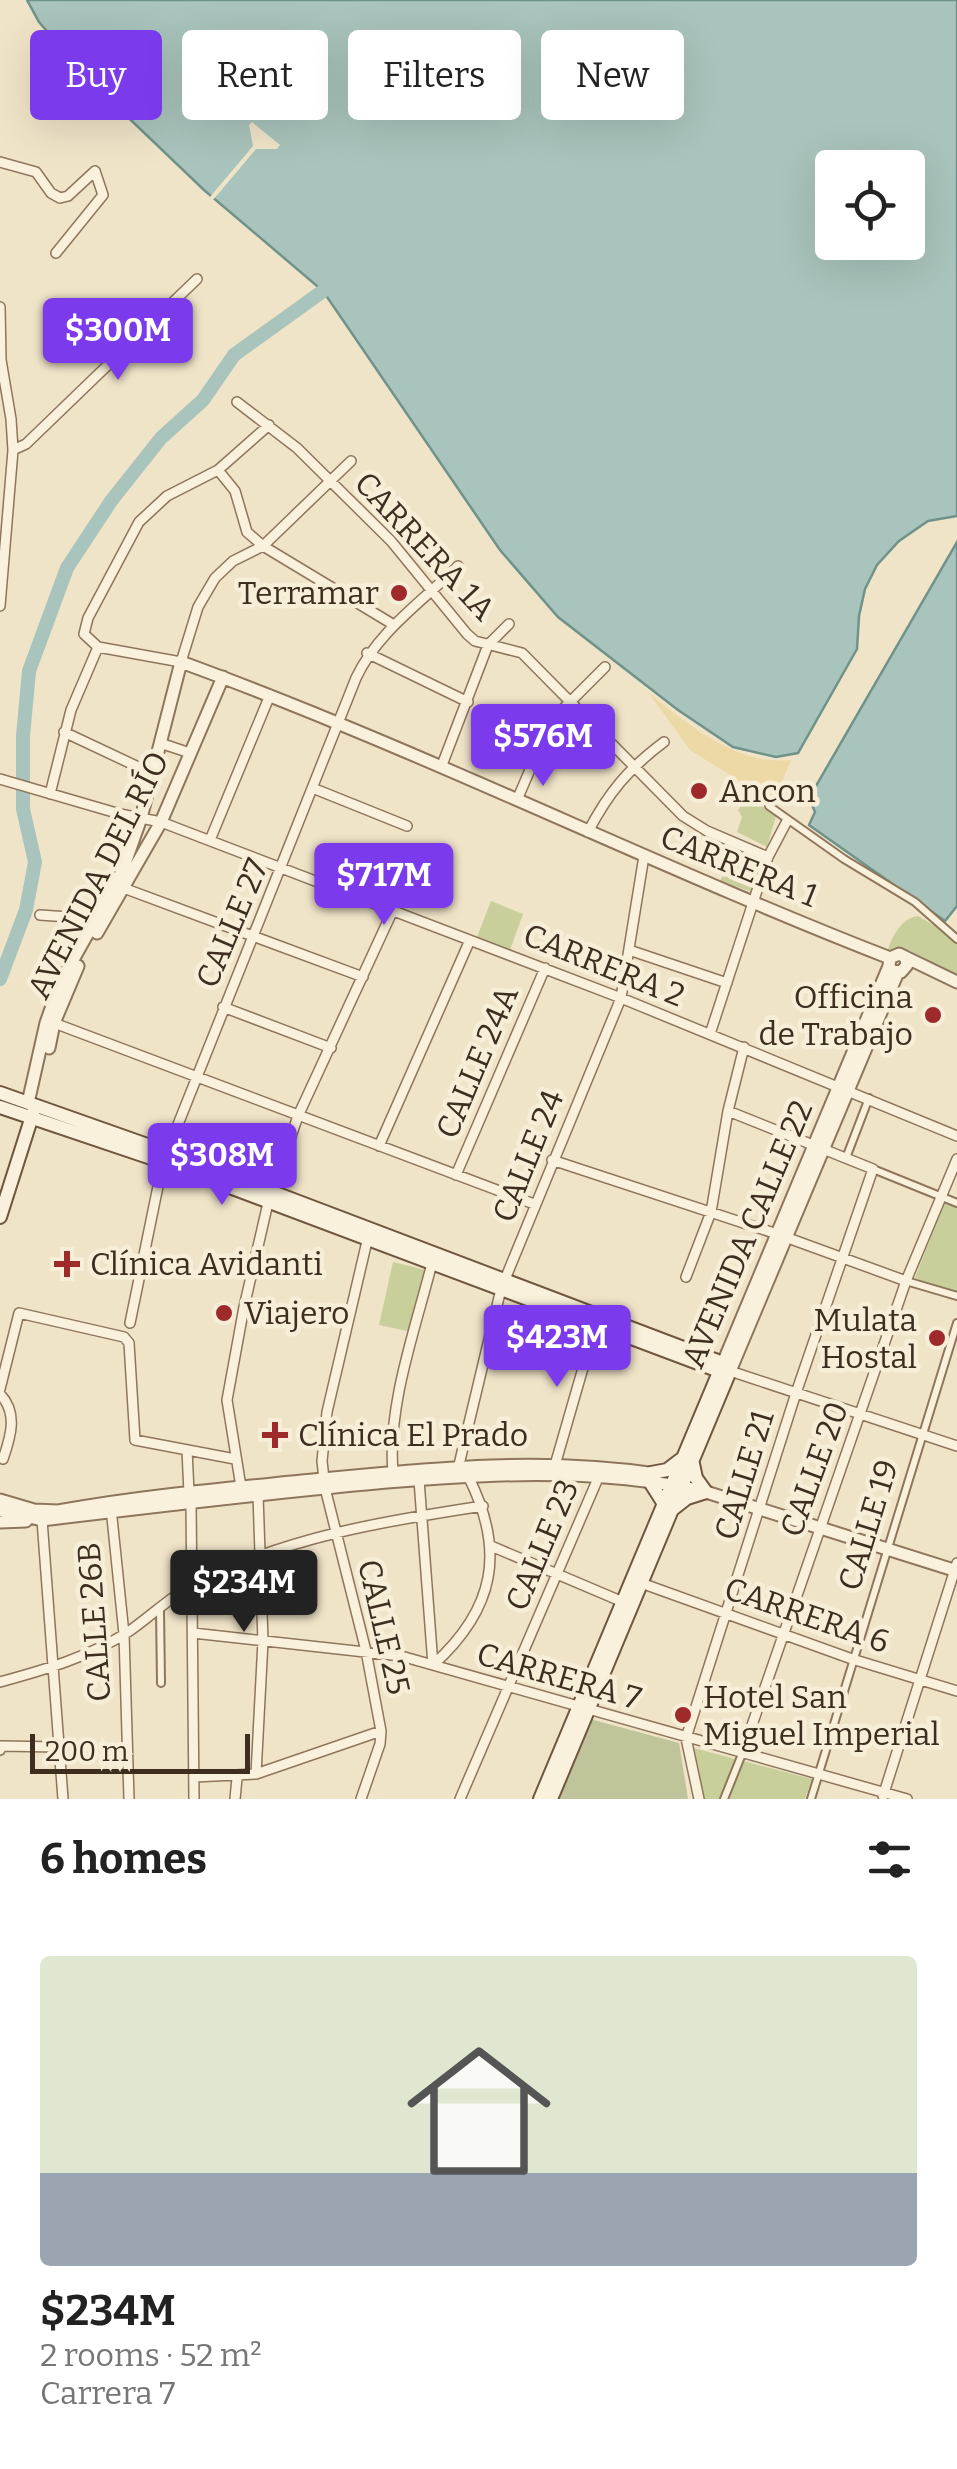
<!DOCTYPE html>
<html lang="en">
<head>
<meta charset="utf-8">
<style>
  body { margin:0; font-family:Bitter,serif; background:#f2f2f2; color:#222; height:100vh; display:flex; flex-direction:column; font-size:38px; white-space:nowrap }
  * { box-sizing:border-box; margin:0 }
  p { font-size:32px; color:#767676 }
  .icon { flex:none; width:55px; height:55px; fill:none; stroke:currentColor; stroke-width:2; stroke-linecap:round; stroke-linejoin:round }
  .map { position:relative; height:1799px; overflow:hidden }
  .details { display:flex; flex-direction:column; background:#fff; flex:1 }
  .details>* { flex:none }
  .hud { position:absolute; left:30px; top:30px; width:898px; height:90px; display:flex; gap:20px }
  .tools { position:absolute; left:815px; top:150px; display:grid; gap:20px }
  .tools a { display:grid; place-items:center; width:110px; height:110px; border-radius:10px; background:#fff; box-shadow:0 10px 40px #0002; font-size:50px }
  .scale { position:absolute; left:30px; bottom:25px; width:220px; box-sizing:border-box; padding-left:10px; border:5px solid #3d2e20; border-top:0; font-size:28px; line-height:35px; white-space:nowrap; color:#3d2e20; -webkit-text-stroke:8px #f7eed8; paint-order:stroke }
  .price { position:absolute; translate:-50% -85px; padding:0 22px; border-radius:10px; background:#7c3aed; color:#fff; font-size:32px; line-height:65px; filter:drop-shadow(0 2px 5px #0008) }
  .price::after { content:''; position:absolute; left:50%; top:60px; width:30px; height:22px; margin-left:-15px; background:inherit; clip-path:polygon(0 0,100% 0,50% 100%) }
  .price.on { background:#222; color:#fff }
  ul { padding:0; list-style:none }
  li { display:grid; align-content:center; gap:20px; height:530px; padding:0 40px }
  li+li { border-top:2px solid #e0e0e0 }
  li span { display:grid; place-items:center; height:310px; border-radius:10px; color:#555 }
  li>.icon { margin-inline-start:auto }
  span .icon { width:180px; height:180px; fill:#fffc; stroke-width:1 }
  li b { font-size:42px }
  h2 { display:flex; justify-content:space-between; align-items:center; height:120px; padding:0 40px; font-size:42px }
  .tag { padding:0 35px; border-radius:10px; background:#fff; box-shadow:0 10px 40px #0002; font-size:35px; line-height:90px }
  .tag.on { background:#7c3aed; color:#fff }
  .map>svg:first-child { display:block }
  .green { fill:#c9cf9b }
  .sand { fill:#ecd9a5 }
  .cemetery { fill:#bfc49a }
  .water { fill:#a9c4bc; stroke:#6f938a; stroke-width:2.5; fill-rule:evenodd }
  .pier { fill:#f0e4c8 }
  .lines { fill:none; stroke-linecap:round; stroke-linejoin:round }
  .river { stroke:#a9c4bc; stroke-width:14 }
  .pedestrian-casing { stroke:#8d765c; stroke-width:10 }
  .minor-casing { stroke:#8d765c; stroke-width:12 }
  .tertiary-casing { stroke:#8d765c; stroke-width:15 }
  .secondary-casing { stroke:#6f573f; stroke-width:16 }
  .pedestrian { stroke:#faf1dc; stroke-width:6 }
  .minor { stroke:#faf1dc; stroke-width:9 }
  .tertiary { stroke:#faf1dc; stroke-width:11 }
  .secondary { stroke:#faf1dc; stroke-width:12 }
  .poi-dot { fill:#9e2a2b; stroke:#f7eed8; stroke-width:4 }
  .labels { text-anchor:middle; stroke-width:9; stroke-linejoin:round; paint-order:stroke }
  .street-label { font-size:32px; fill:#3d2e20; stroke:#f7eed8 }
  .poi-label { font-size:32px; fill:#3d2e20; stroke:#f7eed8; text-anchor:start }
</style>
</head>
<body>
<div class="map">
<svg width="957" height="1799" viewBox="0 0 957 1799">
  <rect width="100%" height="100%" fill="#f0e4c8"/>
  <!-- green -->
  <path class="green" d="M748 796 776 816 767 847 737 832 742 817 738 810Z
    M737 849 759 860 752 892 720 881Z
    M491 901 523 914 510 950 477 937Z
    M918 916 957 939V975L909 950 887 952C892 937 901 918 918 916Z
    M944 1203 957 1208V1293L915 1278Z
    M393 1262 426 1270 412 1332 379 1325Z
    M694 1748 812 1779 805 1799H701Z"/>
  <!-- sand -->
  <path class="sand" d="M648 692C687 724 737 766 791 760L778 790 776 808 752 789 690 750Z"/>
  <!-- cemetery -->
  <path class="cemetery" d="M590 1719 679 1743 688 1799H557Z"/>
  <!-- water -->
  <path class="water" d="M27 0H957V516L928 521 899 541 877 565 865 589 859 616 857 649 798 753 776 757 733 747 678 710 558 617 500 550 323 291 204 190 93 84 39 22ZM832 168H908V242H832Z
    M957 542V906L945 921 809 825 815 812 809 798Z"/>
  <!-- pier -->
  <path class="pier" d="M252 122 280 145 277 149H256L213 200 210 197 253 146 249 125Z"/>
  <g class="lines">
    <!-- river -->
    <path class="river" d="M0 979 26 910 35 862 23 809V736L29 671 67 568 111 501 161 438 203 400 234 355 323 291"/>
    <!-- pedestrian casing -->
    <g class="pedestrian-casing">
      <path id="pedestrian" d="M769 806 844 859 915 902 957 939
        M846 1158 869 1098
        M873 1169 957 1203
        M906 1281 957 1296
        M160 1609 161 1683
        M724 1799 742 1754
        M811 1799 957 1323"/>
    </g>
    <!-- minor casing -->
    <g class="minor-casing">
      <path id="minor" d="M0 162 36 172 51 193 60 198 68 196 95 171 103 195 56 253
        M0 307 1 360 11 419 13 450 0 606
        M237 402 297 448 391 541 467 634 475 641 522 653 683 816 707 831 768 857
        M269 425 218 470 167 496 139 522 88 618 84 634 98 647 181 662 198 607 215 578 233 561 263 546 351 461
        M13 450 26 444 197 279
        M218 470 235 491 247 532 263 546 394 625
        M367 653 468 702
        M64 732 151 773
        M160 743 190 753
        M442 765 488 645 509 624
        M0 779 120 814 161 822 621 998 957 1136
        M315 789 407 826
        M50 794 71 710 98 647
        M517 800 544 737 557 715 605 667
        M588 832C608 793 629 768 664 742
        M210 840 270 695
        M118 886 363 977
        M40 915 97 919
        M629 950 727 983
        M223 1007 331 1048
        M54 1023 534 1204
        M710 1034 768 857 787 821
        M379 1146 470 940
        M552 1160 777 1234 906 1281
        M456 1175 545 968
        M686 1277 711 1212 728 1111 744 1047
        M130 1323 163 1162 356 678C378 631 422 602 458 566
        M730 1371 957 1446
        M0 1389 19 1313 124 1337 129 1343 135 1440 235 1459
        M0 1394C18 1413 11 1436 3 1459
        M187 1450 189 1493
        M393 1472C387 1406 416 1327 432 1263
        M553 1472 596 1323
        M457 1473 501 1289 621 998 644 856
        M419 1480 433 1665
        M241 1487 227 1400 244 1307 268 1203 298 1116 393 910
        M191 1503 194 1799
        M111 1508 124 1634 129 1799
        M42 1520 63 1799
        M491 1546 623 1602
        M641 1583 852 1659 957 1691
        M193 1633 401 1656 907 1799
        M433 1665C495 1609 506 1551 468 1476
        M0 1682C44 1670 89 1657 128 1632 150 1617 172 1595 196 1583 287 1537 384 1521 483 1506
        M0 1750 1 1746 59 1747
        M742 1754 906 1281 957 1159
        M256 1774 263 1641 258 1495
        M194 1777 256 1774 381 1731
        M883 1796 957 1563
        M235 1799 237 1778
        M361 1799 380 1744 381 1731 366 1651 325 1488 322 1461 327 1412 368 1237
        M460 1799 599 1476
        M699 1799 686 1738 796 1393 873 1169 728 1111"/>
    </g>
    <!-- tertiary casing -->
    <g class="tertiary-casing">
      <path id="tertiary" d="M97 933 161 822 223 677
        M906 959 907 965 901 972 892 971 889 966 890 958 899 954 957 982
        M49 1048 54 1023 78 966
        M28 1103 46 1023 60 983 122 872 141 818 181 662C422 750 651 865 890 958
        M723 1363 889 966
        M730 1371 898 972
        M0 1500 34 1510 58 1511C145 1495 234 1488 322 1479 435 1468 543 1457 656 1474
        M0 1510 42 1520C150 1507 258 1494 366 1484 478 1474 595 1466 706 1492L957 1571
        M0 1522 26 1521"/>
    </g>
    <!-- secondary casing -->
    <g class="secondary-casing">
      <path id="secondary" d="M0 1093 167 1152 723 1363 730 1371
        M0 1107 163 1162 719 1371H730
        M0 1217 34 1110
        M651 1473 667 1470 680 1460
        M650 1482 664 1504
        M673 1509 687 1498 706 1492 696 1478 693 1464
        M540 1799 722 1365
        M551 1799 730 1371"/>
    </g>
    <!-- pedestrian -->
    <use href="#pedestrian" class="pedestrian"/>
    <!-- minor -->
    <use href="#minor" class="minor"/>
    <!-- tertiary -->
    <use href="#tertiary" class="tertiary"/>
    <!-- secondary -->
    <use href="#secondary" class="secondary"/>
  </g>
  <!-- markers -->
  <g class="poi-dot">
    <circle cx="399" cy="593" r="10"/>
    <circle cx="699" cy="791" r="10"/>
    <circle cx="933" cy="1015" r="10"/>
    <path d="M62 1249h10v10h10v10h-10v10h-10v-10h-10v-10h10z"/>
    <circle cx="224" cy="1313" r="10"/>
    <circle cx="937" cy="1338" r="10"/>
    <path d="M270 1420h10v10h10v10h-10v10h-10v-10h-10v-10h10z"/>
    <circle cx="683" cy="1715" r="10"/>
  </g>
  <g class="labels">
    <!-- street labels -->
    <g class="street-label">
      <text transform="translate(425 546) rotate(47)" y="11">CARRERA 1A</text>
      <text transform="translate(739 866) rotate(22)" y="11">CARRERA 1</text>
      <text transform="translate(98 875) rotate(-63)" y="11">AVENIDA DEL RÍO</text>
      <text transform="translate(232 923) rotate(-67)" y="11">CALLE 27</text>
      <text transform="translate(604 965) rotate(22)" y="11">CARRERA 2</text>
      <text transform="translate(477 1062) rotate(-67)" y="11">CALLE 24A</text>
      <text transform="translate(528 1156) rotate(-68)" y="11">CALLE 24</text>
      <text transform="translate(747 1234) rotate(-67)" y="11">AVENIDA CALLE 22</text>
      <text transform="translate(814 1469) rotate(-70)" y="11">CALLE 20</text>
      <text transform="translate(744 1475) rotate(-73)" y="11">CALLE 21</text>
      <text transform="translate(868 1525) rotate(-73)" y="11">CALLE 19</text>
      <text transform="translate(542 1545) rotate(-67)" y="11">CALLE 23</text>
      <text transform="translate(807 1615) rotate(19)" y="11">CARRERA 6</text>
      <text transform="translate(94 1622) rotate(-94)" y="11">CALLE 26B</text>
      <text transform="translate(384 1627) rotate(77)" y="11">CALLE 25</text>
      <text transform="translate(559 1676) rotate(16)" y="11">CARRERA 7</text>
    </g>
    <!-- poi labels -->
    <g class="poi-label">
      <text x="379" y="604" text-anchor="end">Terramar</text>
      <text x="719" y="802">Ancon</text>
      <text x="913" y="1008" text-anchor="end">Officina<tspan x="913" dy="37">de Trabajo</tspan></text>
      <text x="90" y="1275">Clínica Avidanti</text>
      <text x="244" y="1324">Viajero</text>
      <text x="917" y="1331" text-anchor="end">Mulata<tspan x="917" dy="37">Hostal</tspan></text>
      <text x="298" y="1446">Clínica El Prado</text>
      <text x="703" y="1708">Hotel San<tspan x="703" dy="37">Miguel Imperial</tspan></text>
    </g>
  </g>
</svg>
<div class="tools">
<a><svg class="icon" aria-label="locate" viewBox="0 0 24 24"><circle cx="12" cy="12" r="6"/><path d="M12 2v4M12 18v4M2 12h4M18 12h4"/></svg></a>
</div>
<div class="scale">200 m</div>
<b class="price" style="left:118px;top:383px">$300M</b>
<b class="price" style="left:543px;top:789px">$576M</b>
<b class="price" style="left:384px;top:928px">$717M</b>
<b class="price" style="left:222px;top:1208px">$308M</b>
<b class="price" style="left:557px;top:1390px">$423M</b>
<b class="price on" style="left:244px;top:1635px">$234M</b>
<div class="hud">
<a class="tag on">Buy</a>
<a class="tag">Rent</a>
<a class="tag">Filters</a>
<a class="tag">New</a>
</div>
</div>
<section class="details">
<h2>6 homes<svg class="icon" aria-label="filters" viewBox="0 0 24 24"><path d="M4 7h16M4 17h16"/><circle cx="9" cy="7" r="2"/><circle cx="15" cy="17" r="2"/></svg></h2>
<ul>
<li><span style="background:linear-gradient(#dfe7d0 70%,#9aa5b1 0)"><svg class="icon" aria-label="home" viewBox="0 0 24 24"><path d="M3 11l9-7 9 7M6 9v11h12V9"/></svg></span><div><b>$234M</b><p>2 rooms · 52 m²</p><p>Carrera 7</p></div></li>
</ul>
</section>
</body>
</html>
